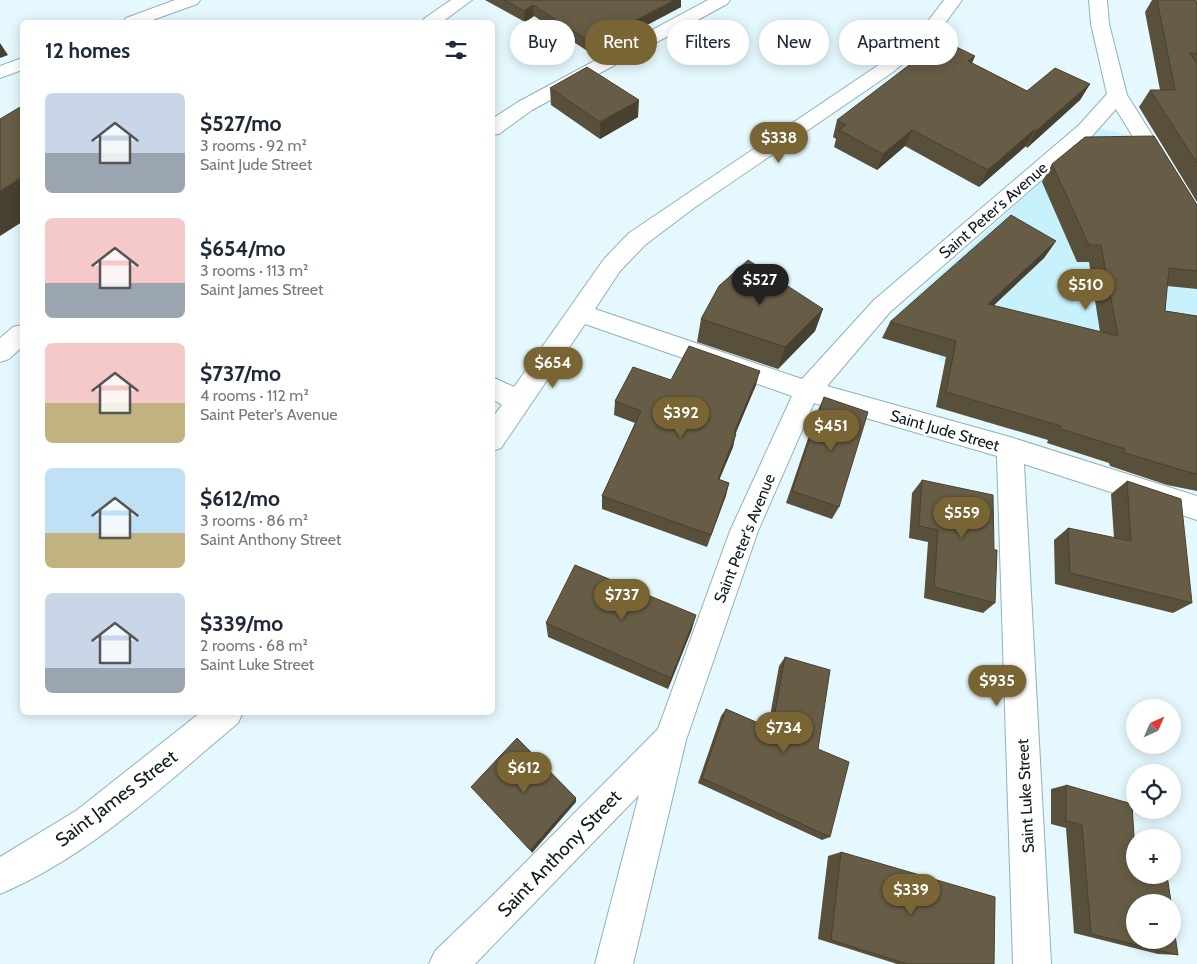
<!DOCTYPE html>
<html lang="en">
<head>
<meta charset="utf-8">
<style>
  body { margin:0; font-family:Cabin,sans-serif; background:#f6f6f7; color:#1f2937; height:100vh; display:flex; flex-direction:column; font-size:19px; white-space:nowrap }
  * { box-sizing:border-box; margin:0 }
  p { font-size:16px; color:#747a83 }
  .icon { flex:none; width:28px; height:28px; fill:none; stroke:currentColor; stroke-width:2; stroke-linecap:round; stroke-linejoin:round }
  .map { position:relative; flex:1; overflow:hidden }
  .side { position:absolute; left:20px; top:20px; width:475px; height:695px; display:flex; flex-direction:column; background:#fff; border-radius:8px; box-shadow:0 2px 12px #0003 }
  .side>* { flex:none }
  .hud { position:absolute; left:510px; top:20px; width:475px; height:45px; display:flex; gap:10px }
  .needle { width:32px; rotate:45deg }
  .controls { position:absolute; left:1126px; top:699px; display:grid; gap:10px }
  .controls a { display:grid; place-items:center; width:55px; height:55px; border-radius:50%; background:#fff; box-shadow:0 2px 12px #0003; font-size:25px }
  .price { position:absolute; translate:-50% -42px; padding:0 11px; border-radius:18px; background:#796433; color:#fff; font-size:16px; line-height:32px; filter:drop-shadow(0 1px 2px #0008) }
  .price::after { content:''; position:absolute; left:50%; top:30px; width:15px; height:11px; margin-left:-8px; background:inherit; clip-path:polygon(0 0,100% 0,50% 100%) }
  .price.current { background:#222; color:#fff }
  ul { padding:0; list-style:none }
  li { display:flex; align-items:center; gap:15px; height:125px; padding:0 25px }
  li span { display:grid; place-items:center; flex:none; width:140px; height:100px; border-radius:8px; color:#555 }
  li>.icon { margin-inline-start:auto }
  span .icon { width:60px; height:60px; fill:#fffc; stroke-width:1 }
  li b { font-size:21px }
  h2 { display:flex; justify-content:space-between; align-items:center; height:60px; padding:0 25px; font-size:21px }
  .pill { padding:0 18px; border-radius:22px; background:#fff; box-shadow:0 2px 12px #0003; font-size:18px; line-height:45px }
  .pill.current { background:#796433; color:#fff }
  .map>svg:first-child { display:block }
  .built { fill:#c7f1fd }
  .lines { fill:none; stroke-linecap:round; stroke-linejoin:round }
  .minor-casing { stroke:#91b1ba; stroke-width:2 }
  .minor { fill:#fff; fill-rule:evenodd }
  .wall { fill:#59503c }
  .shaded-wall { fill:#484131 }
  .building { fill:#675d46; stroke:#484131 }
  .labels { text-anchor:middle; stroke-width:5; stroke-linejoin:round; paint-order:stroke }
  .street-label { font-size:16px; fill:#101c1f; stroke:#fff }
  .near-street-label { font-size:19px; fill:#101c1f; stroke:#fff }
</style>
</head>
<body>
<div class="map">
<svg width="1197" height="964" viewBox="0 0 1197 964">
  <rect width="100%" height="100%" fill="#e4f8fd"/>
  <!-- built -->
  <path class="built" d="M1099 128 1137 137 1197 246V422L939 360 944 323 900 311Z"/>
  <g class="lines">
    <!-- minor casing -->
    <g class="minor-casing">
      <path id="minor" d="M175 0H200L197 4 147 22H123L126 18Z
        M451 0H472L442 22H422L425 18Z
        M708 0H730L727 4 532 110 499 134 492 135V119L518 102Z
        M944 0H962L938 33 893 72 694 208 645 245 620 271 595 309 802 379 874 300 1079 125 1107 94 1091 24 1089 0H1107L1109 24 1127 95 1197 206V232L1189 229 1116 109 1093 135 890 312 827 386 1010 437 1197 496V520L1024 464 1051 964H1013L997 456 814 403 758 531 686 740 633 964H595L639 795 475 964H429L435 951 490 898 658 729 730 531 792 396 585 324 501 448 492 451V418L502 405 492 399V377L514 387 604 259 629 233 880 64 925 25Z
        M22 58V70L0 78V66Z
        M22 325V347L9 359 0 362V338L13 327Z
        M201 712H243L238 723C164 785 90 856 0 894V857L77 810Z"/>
    </g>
    <!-- minor -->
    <use href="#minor" class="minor"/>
  </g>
  <!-- wall -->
  <path class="wall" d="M485 0H681V7L592 54 534 16 525 22Z
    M1152 0H1196L1197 5V202L1139 107 1150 90H1160L1145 12Z
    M975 56 972 63 1027 91 1090 84 1080 100 1027 148 1026 146 979 187 905 146 877 170 834 147 836 139 833 137 837 120Z
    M550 88 638 117 600 139 551 105Z
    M1052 164 1197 205V289L1167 286 1165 311 1197 316V491L1167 485 1110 466 1109 463 1047 443 1048 440 936 407 946 357 882 338 890 322 1056 241 1044 258 993 306 1100 332 1089 262H1077L1042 182Z
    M823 309 815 331 778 369 697 342 701 319Z
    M756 385 735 433 733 447 719 480 729 483 707 547 602 509V496L635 423 614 415 615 401Z
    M824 397 839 507 832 519 786 503 817 412Z
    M922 480 994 550 995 603 983 613 924 598 928 542 909 538 912 493Z
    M1127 481 1192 603 1173 613 1055 584 1054 540 1068 528 1114 538 1111 494Z
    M546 623 692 629 668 689 548 637Z
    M785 657 818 749 830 837 822 840 698 783 721 716 726 709 768 727 779 666Z
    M1066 785 1135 875 1178 955 1158 954 1074 933 1066 828 1051 824V789Z
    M841 852 994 964H897L818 939 828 856Z"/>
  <!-- shaded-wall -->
  <path class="shaded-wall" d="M672 0H681V7L592 54V43Z
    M533 5 534 16 525 22 524 11Z
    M0 43 8 55 0 58Z
    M975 56 967 73 968 61Z
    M1090 84 1080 100 1027 148 1036 131Z
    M639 100 638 117 600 139V122Z
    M1035 129 1026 146 979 187 988 170Z
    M912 130 905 146 877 170 883 154Z
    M22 177V222L0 236V191Z
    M1056 241 1044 258 978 320 988 304Z
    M823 309 815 331 778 369 785 347Z
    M760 371 756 385 730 447 734 433Z
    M736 434 733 447 714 492 718 479Z
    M729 483 726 496 707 547 711 535Z
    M696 615 692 629 668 689 671 678Z
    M576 798V802L532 853 530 850Z"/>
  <!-- building -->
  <path class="building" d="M504 0H675L592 43 533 5 524 11Z
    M1157 0H1196L1197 5V54L1190 53 1197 64V163L1150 90H1175Z
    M942 40 975 56 968 61 1027 91 1055 68 1090 84 1036 131 1035 129 988 170 912 130 883 154 839 130 846 125 837 120Z
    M587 67 639 100 600 122 550 88Z
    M22 106V177L0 191V119Z
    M1154 136 1197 205V271L1169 268 1165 311 1197 316V474L1185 471 1125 453V449L1061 429V426L946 392 956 341 890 322 1011 215 1056 241 988 304 1118 336 1101 245H1089L1052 164 1085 137Z
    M748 260 823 309 785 347 701 319 719 286Z
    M689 346 760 371 734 433 736 434 718 479 729 483 711 535 602 496 641 411 615 401 633 367 671 380Z
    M824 397 868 412 839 507 792 491Z
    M922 480 993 495 994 550H997L995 603 934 587 938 530 919 526Z
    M1127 481 1181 499 1192 603 1070 573 1068 528 1131 541Z
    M575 565 696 615 671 678 546 623Z
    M785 657 830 670 818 749 849 762 830 837 702 778 726 709 772 729Z
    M517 738 576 798 530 850 471 787Z
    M1066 785 1132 804 1135 853V875H1167L1171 902H1135V940H1172V915L1178 955 1091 934 1082 825 1066 821Z
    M841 852 995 897 994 964H907L831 940Z"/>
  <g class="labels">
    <!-- street labels -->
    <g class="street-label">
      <text transform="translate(993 210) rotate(-41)" y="6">Saint Peter's Avenue</text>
      <text transform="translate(945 430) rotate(16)" y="6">Saint Jude Street</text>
      <text transform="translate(744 538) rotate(-68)" y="6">Saint Peter's Avenue</text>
      <text transform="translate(1025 796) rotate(-93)" y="6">Saint Luke Street</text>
    </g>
    <!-- near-street labels -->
    <g class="near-street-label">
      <text transform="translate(116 798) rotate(-37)" y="7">Saint James Street</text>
      <text transform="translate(559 853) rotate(-46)" y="7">Saint Anthony Street</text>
    </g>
  </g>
</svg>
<div class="controls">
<a><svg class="needle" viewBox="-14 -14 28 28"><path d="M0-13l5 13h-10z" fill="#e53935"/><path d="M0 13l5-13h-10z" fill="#747a83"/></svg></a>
<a><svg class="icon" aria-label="locate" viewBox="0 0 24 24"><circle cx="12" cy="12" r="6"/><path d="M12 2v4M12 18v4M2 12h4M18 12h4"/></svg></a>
<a>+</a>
<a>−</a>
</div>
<b class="price" style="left:779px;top:164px">$338</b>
<b class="price current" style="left:760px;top:306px">$527</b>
<b class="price" style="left:1086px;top:311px">$510</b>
<b class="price" style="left:553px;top:389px">$654</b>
<b class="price" style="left:681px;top:439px">$392</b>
<b class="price" style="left:831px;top:452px">$451</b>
<b class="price" style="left:962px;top:539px">$559</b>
<b class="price" style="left:622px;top:621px">$737</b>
<b class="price" style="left:997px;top:707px">$935</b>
<b class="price" style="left:784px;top:754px">$734</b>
<b class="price" style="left:524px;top:794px">$612</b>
<b class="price" style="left:911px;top:916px">$339</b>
<div class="hud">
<a class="pill">Buy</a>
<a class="pill current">Rent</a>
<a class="pill">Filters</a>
<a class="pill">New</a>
<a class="pill">Apartment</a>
</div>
<section class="side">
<h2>12 homes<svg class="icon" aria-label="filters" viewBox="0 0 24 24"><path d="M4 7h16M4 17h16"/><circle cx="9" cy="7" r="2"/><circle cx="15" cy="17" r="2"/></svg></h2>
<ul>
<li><span style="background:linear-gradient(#c9d6e8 60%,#9aa5b1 0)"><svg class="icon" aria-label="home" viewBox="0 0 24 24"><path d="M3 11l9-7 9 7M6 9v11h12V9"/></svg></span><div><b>$527/mo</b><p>3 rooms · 92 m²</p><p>Saint Jude Street</p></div></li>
<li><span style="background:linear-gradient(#f6c9c9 65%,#9aa5b1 0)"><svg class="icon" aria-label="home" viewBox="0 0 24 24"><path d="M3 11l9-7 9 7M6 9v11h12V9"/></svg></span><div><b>$654/mo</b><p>3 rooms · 113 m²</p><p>Saint James Street</p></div></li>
<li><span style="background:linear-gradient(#f6c9c9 60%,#c2b280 0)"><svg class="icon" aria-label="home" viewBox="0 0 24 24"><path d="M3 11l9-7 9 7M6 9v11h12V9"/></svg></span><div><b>$737/mo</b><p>4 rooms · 112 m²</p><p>Saint Peter's Avenue</p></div></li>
<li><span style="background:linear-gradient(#bfe0f5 65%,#c2b280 0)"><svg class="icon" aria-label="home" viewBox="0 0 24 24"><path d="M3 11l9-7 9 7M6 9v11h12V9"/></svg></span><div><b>$612/mo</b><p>3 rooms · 86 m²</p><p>Saint Anthony Street</p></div></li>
<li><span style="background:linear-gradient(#c9d6e8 75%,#9aa5b1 0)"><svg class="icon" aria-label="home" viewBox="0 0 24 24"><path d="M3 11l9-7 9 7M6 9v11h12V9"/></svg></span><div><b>$339/mo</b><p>2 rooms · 68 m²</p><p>Saint Luke Street</p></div></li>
</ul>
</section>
</div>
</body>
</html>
